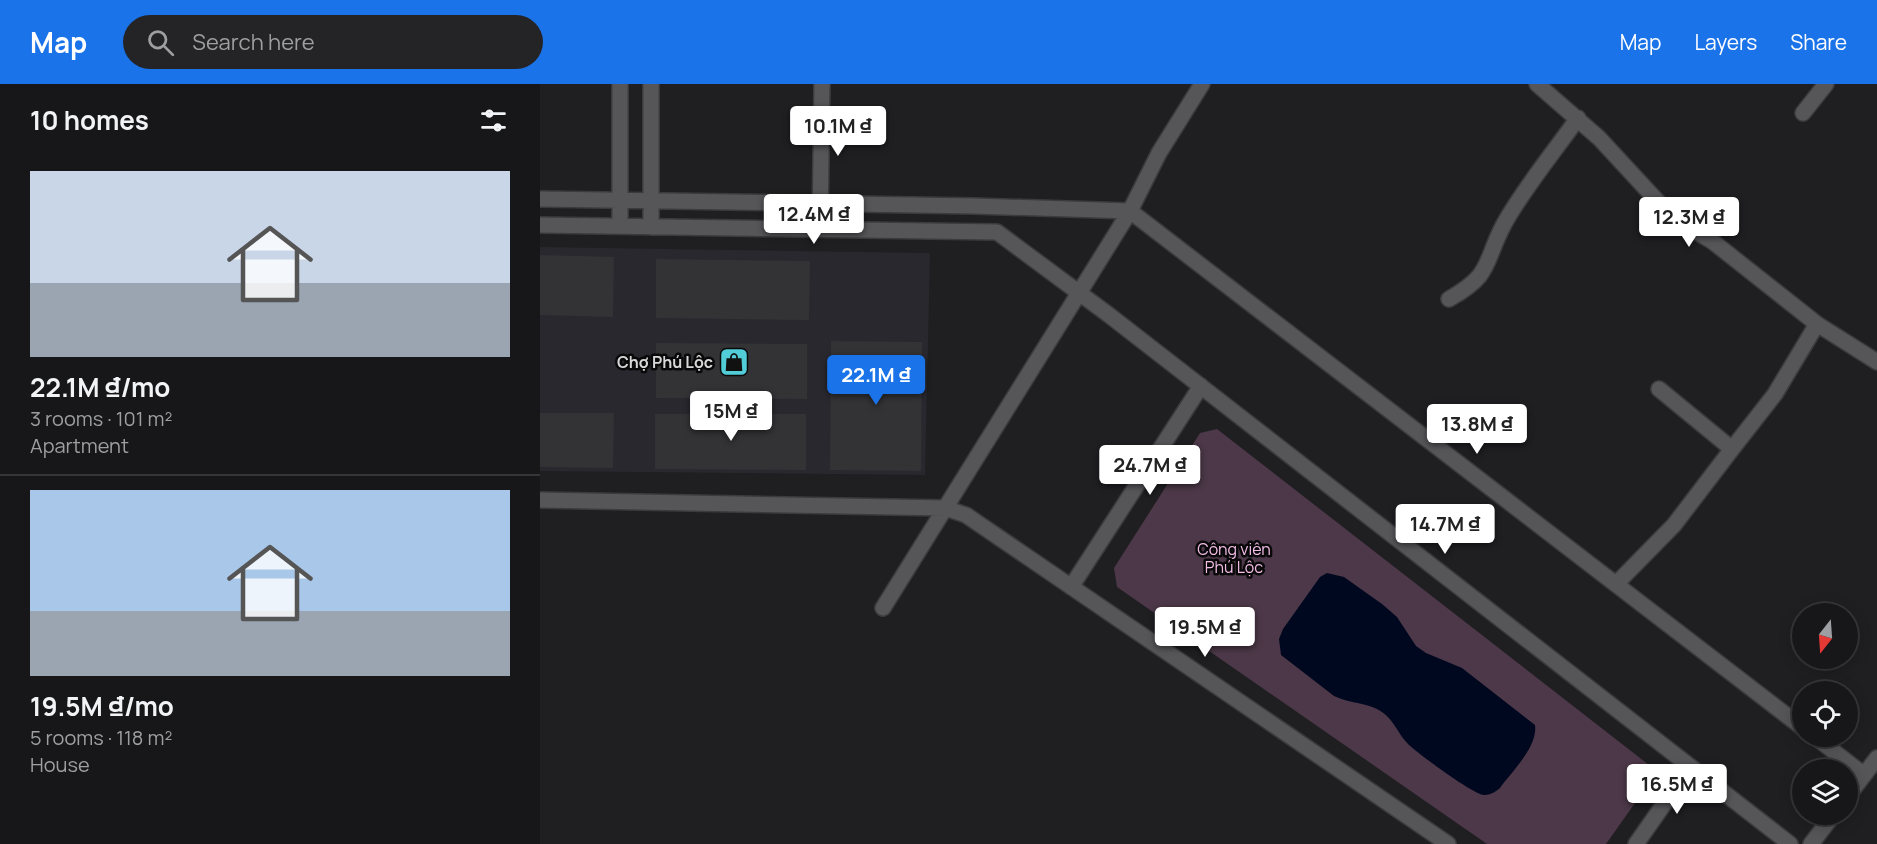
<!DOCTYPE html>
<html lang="en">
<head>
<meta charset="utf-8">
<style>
  body { margin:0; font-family:Manrope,sans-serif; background:#242326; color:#f1f3f6; height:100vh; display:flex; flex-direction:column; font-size:22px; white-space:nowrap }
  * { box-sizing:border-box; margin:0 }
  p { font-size:20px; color:#9e9fa2 }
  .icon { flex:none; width:33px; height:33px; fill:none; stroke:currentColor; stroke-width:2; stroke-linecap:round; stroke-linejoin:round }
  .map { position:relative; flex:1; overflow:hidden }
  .sheet { display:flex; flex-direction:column; background:#171619; width:540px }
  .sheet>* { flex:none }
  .needle { width:39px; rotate:197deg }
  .tools { position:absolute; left:1252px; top:519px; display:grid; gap:12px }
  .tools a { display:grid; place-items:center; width:66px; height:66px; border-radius:50%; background:#171619; box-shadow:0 3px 15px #0003,0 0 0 2px #363538; font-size:30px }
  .price { position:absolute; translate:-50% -51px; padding:0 14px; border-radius:6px; background:#fff; color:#222; font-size:20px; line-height:39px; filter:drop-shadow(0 2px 3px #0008) }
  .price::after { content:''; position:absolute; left:50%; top:36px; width:18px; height:14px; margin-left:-9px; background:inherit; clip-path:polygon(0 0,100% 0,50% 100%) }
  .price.active { background:#1a73e8; color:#fff }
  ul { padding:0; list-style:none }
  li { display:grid; align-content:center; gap:12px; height:318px; padding:0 30px }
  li+li { border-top:2px solid #363538 }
  li span { display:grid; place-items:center; height:186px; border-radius:0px; color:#555 }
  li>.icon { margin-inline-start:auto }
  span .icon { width:108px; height:108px; fill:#fffc; stroke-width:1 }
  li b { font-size:26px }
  h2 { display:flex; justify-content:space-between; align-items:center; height:72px; padding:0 30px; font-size:26px }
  header { display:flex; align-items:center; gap:36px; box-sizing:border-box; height:84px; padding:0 30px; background:#1a73e8; color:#fff }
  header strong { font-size:28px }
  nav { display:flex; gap:33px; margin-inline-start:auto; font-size:21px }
  .search { width:420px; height:54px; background:#242326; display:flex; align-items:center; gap:15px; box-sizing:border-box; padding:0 21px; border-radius:33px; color:#9e9fa2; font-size:22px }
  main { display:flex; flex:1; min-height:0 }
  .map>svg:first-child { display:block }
  .built { fill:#29282e }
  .green { fill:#4c3848 }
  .water { fill:#00081f }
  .building { fill:#333336 }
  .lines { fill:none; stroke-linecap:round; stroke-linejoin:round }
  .minor-casing { stroke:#3b3a3c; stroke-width:18 }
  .minor { stroke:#565558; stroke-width:15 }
  .labels { text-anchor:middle; stroke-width:5; stroke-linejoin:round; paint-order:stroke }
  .poi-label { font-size:16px; font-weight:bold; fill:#d8d8d9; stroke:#09090a; text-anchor:end }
  .park-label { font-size:16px; fill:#f4bde8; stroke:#09090a }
</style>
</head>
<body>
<header>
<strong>Map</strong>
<div class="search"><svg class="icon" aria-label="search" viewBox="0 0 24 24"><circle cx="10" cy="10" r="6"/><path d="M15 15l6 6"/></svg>Search here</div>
<nav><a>Map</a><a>Layers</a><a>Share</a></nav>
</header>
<main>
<section class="sheet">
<h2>10 homes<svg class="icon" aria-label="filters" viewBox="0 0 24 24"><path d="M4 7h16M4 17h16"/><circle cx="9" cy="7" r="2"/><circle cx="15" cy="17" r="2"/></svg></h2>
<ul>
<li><span style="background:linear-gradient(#c9d6e8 60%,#9aa5b1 0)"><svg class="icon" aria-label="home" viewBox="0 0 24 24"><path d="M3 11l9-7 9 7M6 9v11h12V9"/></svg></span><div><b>22.1M ₫/mo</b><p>3 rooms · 101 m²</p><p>Apartment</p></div></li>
<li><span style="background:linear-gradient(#a9c7e8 65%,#9aa5b1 0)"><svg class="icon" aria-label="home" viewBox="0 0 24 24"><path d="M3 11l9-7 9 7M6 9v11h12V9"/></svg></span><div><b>19.5M ₫/mo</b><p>5 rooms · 118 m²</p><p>House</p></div></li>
</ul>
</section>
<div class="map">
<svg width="1337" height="760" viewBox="0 0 1337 760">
  <rect width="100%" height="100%" fill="#1f1e21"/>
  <!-- built -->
  <path class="built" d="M0 163 390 169 385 391 0 387Z"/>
  <!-- green -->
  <path class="green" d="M677 345 1109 681 1110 698 1066 760H947L577 503 574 484 660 349Z"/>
  <!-- water -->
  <path class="water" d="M787 489 804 493 842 520 857 533 876 562 886 569 922 584 995 641C998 663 972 687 960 704 955 708 951 711 944 711 934 711 877 669 868 660 858 650 854 636 842 628 828 618 810 620 794 612L741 571 739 555 743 545 780 493Z"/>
  <!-- building -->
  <path class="building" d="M0 171 74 173 73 233 0 231Z
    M116 175 270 177 269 236 116 234Z
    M291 257 382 258 381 387 290 386Z
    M116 259 267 260V315L116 314Z
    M0 329H74L73 384 0 383Z
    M115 330H266V386L115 385Z"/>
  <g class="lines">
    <!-- minor casing -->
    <g class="minor-casing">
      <path id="minor" d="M80 0V142
        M997 0 1059 54 1133 134 1172 157 1277 240 1337 278
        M1263 29 1286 0
        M0 115 434 122 590 127 1263 644
        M0 141 457 148 569 231 1250 760
        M111 143V0
        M280 145 282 0
        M909 215C953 190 943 180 964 140 984 104 1014 68 1038 34
        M1119 305 1192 365
        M0 416 405 424 426 431 908 760
        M1077 499 1134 441 1192 365 1235 310 1277 240
        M531 503 661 302
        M343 524 590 127 619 69 662 0
        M1274 652 1324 691
        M1308 712 1337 674
        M1096 760 1150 683
        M1271 760 1294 730"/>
    </g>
    <!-- minor -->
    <use href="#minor" class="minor"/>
  </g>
  <!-- icons -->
  <defs>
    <g id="shop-square" transform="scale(1.5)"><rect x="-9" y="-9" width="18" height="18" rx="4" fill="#52ccd6" stroke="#09090a"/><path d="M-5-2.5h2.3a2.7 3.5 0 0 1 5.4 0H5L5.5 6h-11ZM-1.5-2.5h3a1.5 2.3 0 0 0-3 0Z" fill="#111"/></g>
  </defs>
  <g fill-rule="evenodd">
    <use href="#shop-square" x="194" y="278"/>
  </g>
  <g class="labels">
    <!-- poi labels -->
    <g class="poi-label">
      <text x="173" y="284">Chợ Phú Lộc</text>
    </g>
    <!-- park labels -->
    <g class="park-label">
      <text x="694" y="471">Công viên<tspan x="694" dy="18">Phú Lộc</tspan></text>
    </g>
  </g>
</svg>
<div class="tools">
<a><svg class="needle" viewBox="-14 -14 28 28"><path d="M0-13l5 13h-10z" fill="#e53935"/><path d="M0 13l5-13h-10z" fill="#9e9fa2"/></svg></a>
<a><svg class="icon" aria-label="locate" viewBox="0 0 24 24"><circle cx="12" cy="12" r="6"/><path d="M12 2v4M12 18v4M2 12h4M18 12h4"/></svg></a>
<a><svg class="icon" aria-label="layers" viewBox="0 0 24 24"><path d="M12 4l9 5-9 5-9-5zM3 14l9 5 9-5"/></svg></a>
</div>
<b class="price" style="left:298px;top:73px">10.1M ₫</b>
<b class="price" style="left:274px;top:161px">12.4M ₫</b>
<b class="price" style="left:1149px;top:164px">12.3M ₫</b>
<b class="price active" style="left:336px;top:322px">22.1M ₫</b>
<b class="price" style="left:191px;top:358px">15M ₫</b>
<b class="price" style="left:937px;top:371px">13.8M ₫</b>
<b class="price" style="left:610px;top:412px">24.7M ₫</b>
<b class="price" style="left:905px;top:471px">14.7M ₫</b>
<b class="price" style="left:665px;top:574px">19.5M ₫</b>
<b class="price" style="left:1137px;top:731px">16.5M ₫</b>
</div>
</main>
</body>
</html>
